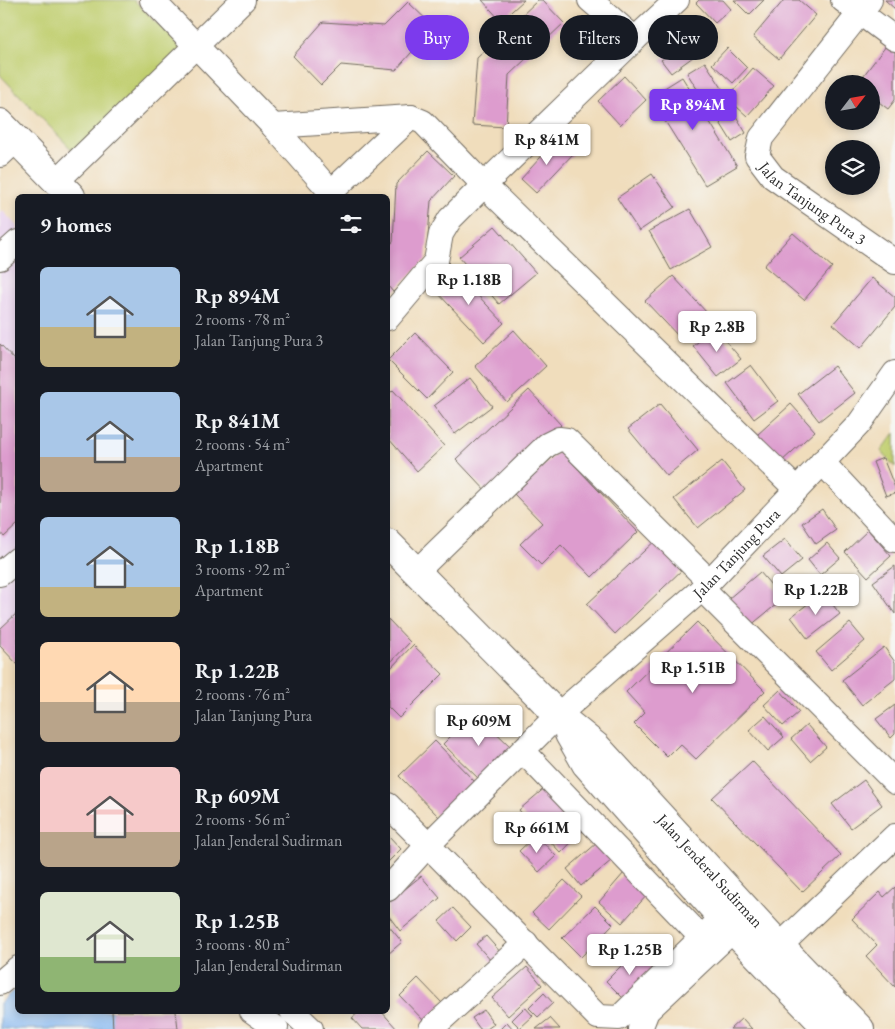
<!DOCTYPE html>
<html lang="en">
<head>
<meta charset="utf-8">
<style>
  body { margin:0; font-family:"EB Garamond",serif; background:#242831; color:#f1f3f6; height:100vh; display:flex; flex-direction:column; font-size:19px; white-space:nowrap }
  * { box-sizing:border-box; margin:0 }
  p { font-size:16px; color:#9ea1a6 }
  .icon { flex:none; width:28px; height:28px; fill:none; stroke:currentColor; stroke-width:2; stroke-linecap:round; stroke-linejoin:round }
  .map { position:relative; flex:1; overflow:hidden }
  .side { position:absolute; left:15px; top:194px; width:375px; height:820px; display:flex; flex-direction:column; background:#171b24; border-radius:8px; box-shadow:0 2px 8px #0003 }
  .side>* { flex:none }
  .top-card { position:absolute; left:405px; top:15px; width:415px; height:45px; display:flex; gap:10px }
  .needle { width:32px; rotate:59deg }
  .controls { position:absolute; left:825px; top:75px; display:grid; gap:10px }
  .controls a { display:grid; place-items:center; width:55px; height:55px; border-radius:50%; background:#171b24; box-shadow:0 2px 8px #0003; font-size:25px }
  .price { position:absolute; translate:-50% -42px; padding:0 11px; border-radius:5px; background:#fff; color:#222; font-size:16px; line-height:32px; filter:drop-shadow(0 1px 2px #0008) }
  .price::after { content:''; position:absolute; left:50%; top:30px; width:15px; height:11px; margin-left:-8px; background:inherit; clip-path:polygon(0 0,100% 0,50% 100%) }
  .price.on { background:#7c3aed; color:#fff }
  ul { padding:0; list-style:none }
  li { display:flex; align-items:center; gap:15px; height:125px; padding:0 25px }
  li span { display:grid; place-items:center; flex:none; width:140px; height:100px; border-radius:8px; color:#555 }
  li>.icon { margin-inline-start:auto }
  span .icon { width:60px; height:60px; fill:#fffc; stroke-width:1 }
  li b { font-size:21px }
  h2 { display:flex; justify-content:space-between; align-items:center; height:60px; padding:0 25px; font-size:21px }
  .chip { padding:0 18px; border-radius:22px; background:#171b24; box-shadow:0 2px 8px #0003; font-size:18px; line-height:45px }
  .chip.on { background:#7c3aed; color:#fff }
  .map>svg:first-child { display:block }
  .built { fill:#e9d2ee }
  .green { fill:#c1cf71; stroke:#767d4e }
  .water { fill:#83b6f0; stroke:#57708e }
  .building { fill:#dd9cce }
  .lines { fill:none; stroke-linecap:round; stroke-linejoin:round }
  .minor-casing { stroke:#70695e; stroke-width:26 }
  .highway-casing { stroke:#70695e; stroke-width:30 }
  .minor { stroke:#fff; stroke-width:24 }
  .highway { stroke:#fff; stroke-width:28 }
  .labels { text-anchor:middle; stroke-width:4; stroke-linejoin:round; paint-order:stroke }
  .street-label { font-size:16px; fill:#2b2b2b; stroke:#f6f6f2 }
</style>
</head>
<body>
<div class="map">
<svg width="895" height="1029" viewBox="0 0 895 1029">
  <rect width="100%" height="100%" fill="#f6f6f2"/>
  <filter id="ink" filterUnits="userSpaceOnUse"><feTurbulence type="fractalNoise" baseFrequency=".02" numOctaves="2"/><feDisplacementMap in="SourceGraphic" scale="10" xChannelSelector="R" yChannelSelector="G"/><feConvolveMatrix kernelMatrix="1 2 1 2 8 2 1 2 1" color-interpolation-filters="sRGB"/></filter>
  <filter id="wash" filterUnits="userSpaceOnUse"><feTurbulence type="fractalNoise" baseFrequency=".0096" numOctaves="4" result="noise"/><feDisplacementMap in="SourceGraphic" scale="20" xChannelSelector="R" yChannelSelector="G"/><feGaussianBlur stdDeviation="1.12" result="paint"/><feColorMatrix in="noise" values="0 0 0 0 0 0 0 0 0 0 0 0 0 0 0 0 0 1.4 0 .05"/><feComposite in="paint" operator="in"/></filter>
  <g filter="url(#wash)">
    <rect width="100%" height="100%" fill="#f0ddbc"/>
    <!-- built -->
    <path class="built" d="M2 210 18 227V612L0 629V212Z"/>
    <!-- green -->
    <path class="green" d="M0 0H134L184 50 78 156 0 75Z
      M895 433V467L881 451Z"/>
    <!-- water -->
    <path class="water" d="M17 987 18 1011H111L128 1029H0V1003Z"/>
    <g id="blocks">
      <!-- building -->
      <path class="building" d="M482 0H524L501 21Z
        M538 0H542L564 23 509 75 506 127 472 125 477 58Z
        M699 0H723L731 9 715 23 696 3Z
        M734 0H764L749 15Z
        M784 0H799L816 15 779 59 753 37Z
        M885 0H895V9Z
        M408 2 434 27 396 70 341 65 321 85 293 56 323 22 384 26Z
        M698 32 708 46 671 73 661 60Z
        M886 46 895 52V100L888 109 871 96V84H857Z
        M727 48 747 68 733 83 712 64Z
        M705 62 722 88 704 100 687 73Z
        M753 68 774 86 747 116 727 98Z
        M624 76 646 100 620 125 598 101Z
        M682 77 737 166 705 185 650 97Z
        M726 99 746 133 732 142 711 108Z
        M558 138 574 153 536 193 521 179Z
        M428 151 454 176 431 201 426 259 393 292 388 286V247L393 242 396 184Z
        M652 174 675 207 639 231 617 198Z
        M690 209 712 247 671 270 649 231Z
        M495 226 536 273 499 304 459 257Z
        M793 233 832 267 804 300 764 266Z
        M454 270 504 323 484 342 434 289Z
        M673 276 708 314 681 339 645 301Z
        M872 278 895 297V307L861 348 833 324Z
        M715 328 741 359 718 377 693 346Z
        M514 330 546 366 507 402 475 366Z
        M415 333 453 372 427 399 388 360Z
        M0 344 18 363V524L4 537 0 532Z
        M751 365 778 401 754 419 727 383Z
        M834 366 855 393 819 421 798 394Z
        M470 378 492 406 455 434 434 406Z
        M393 390 444 446 417 471 388 438V395Z
        M529 390 561 425 488 493 456 459Z
        M660 404 698 450 667 476 628 429Z
        M791 404 815 431 781 462 757 435Z
        M560 450 638 532 592 577 561 545 541 565 520 544 542 523 514 494Z
        M883 458 895 488V493L886 496 873 462Z
        M722 461 745 490 698 528 674 499Z
        M822 509 836 530 816 544 802 523Z
        M868 530 891 556 868 577 845 552Z
        M658 538 685 567 615 634 587 604Z
        M785 539 802 560 781 577 763 556Z
        M827 543 840 558 820 575 808 560Z
        M895 566V614L873 582Z
        M760 572 783 599 750 626 728 599Z
        M823 592 840 614 808 639 791 617Z
        M18 612V665L0 646V629Z
        M388 619 410 642 388 665Z
        M697 622 765 691 696 759 680 744 667 757 634 724 645 713 626 692Z
        M850 623 865 641 831 670 816 652Z
        M413 645 443 674 399 718 388 707V671Z
        M884 647 895 662V679L862 705 842 680Z
        M780 690 799 712 783 726 764 705Z
        M895 705V734L891 738 876 719Z
        M475 712 514 750 482 782 443 744Z
        M765 716 784 737 768 751 749 730Z
        M807 725 826 747 810 761 791 739Z
        M435 741 477 784 441 819 399 776Z
        M752 761 841 855 802 892 712 798Z
        M864 780 882 805 851 828 832 804Z
        M547 786 568 811 540 835 519 810Z
        M570 811 586 827 561 853 545 836Z
        M388 835 401 849 388 862Z
        M536 835 556 856 539 872 519 851Z
        M597 843 612 860 581 886 567 869Z
        M624 873 648 894 622 923 599 902Z
        M421 876 440 898 400 931 388 915V903Z
        M564 880 581 896 549 929 532 913Z
        M895 887V987L866 956 877 945 852 919 880 892 884 897Z
        M595 906 613 924 581 957 562 938Z
        M453 908 471 927 457 941 439 921Z
        M388 925 402 942 388 954Z
        M486 936 502 954 493 963 476 944Z
        M636 951 654 970 625 1000 606 981Z
        M527 967 542 985 508 1016 492 998Z
        M418 978 443 1004 425 1022 400 996Z
        M544 993 553 1003 538 1017 529 1008Z
        M525 1007 533 1016 520 1028 512 1020Z
        M484 1010 494 1024 487 1029H480L472 1018Z
        M112 1011H176L178 1029H113Z
        M360 1011H381L397 1029H362L352 1018Z
        M550 1018 560 1029H536Z
        M742 1018 752 1029H730Z
        M507 1022 513 1029H500Z"/>
    </g>
  </g>
  <g filter="url(#ink)">
    <use href="#blocks" fill-opacity="0" stroke="#70695e" stroke-width="1"/>
    <g class="lines">
      <!-- minor casing -->
      <g class="minor-casing">
        <g id="minor">
          <path d="M152 0 273 126 331 192V196"/>
          <path d="M590 0 635 39 677 0"/>
          <path d="M843 0 895 39"/>
          <path id="s1" d="M870 0 761 138 757 156 773 177 895 262"/>
          <path d="M411 117 423 122 484 185 796 489"/>
          <path d="M273 126 411 117 331 192"/>
          <path d="M0 155 16 140"/>
          <path d="M57 181 243 0"/>
          <path d="M0 258 18 242"/>
          <path d="M388 318 436 261 441 234 450 219 484 185 635 39"/>
          <path d="M822 462 895 540"/>
          <path d="M416 572 547 445 559 439 567 440 708 580"/>
          <path d="M0 574 18 559"/>
          <path d="M702 589 895 782"/>
          <path d="M523 751 701 937"/>
          <path d="M388 805 598 1017 619 1018 722 918"/>
          <path id="s2" d="M388 889 428 845 558 715 702 589 859 424 895 373"/>
          <path d="M766 959 895 836"/>
          <path d="M0 983 18 968"/>
          <path d="M252 1011 276 1028"/>
          <path d="M292 1011 311 1029"/>
          <path d="M431 1029 526 943"/>
          <path d="M640 1029 647 1011 733 930"/>
        </g>
      </g>
      <!-- highway casing -->
      <g class="highway-casing">
        <g id="highway">
          <path d="M0 123 71 196"/>
          <path id="s3" d="M388 543 558 715 596 746 780 946 860 1029"/>
          <path d="M569 734 586 764 733 930 828 1029"/>
        </g>
      </g>
      <!-- minor -->
      <use href="#minor" class="minor"/>
      <!-- highway -->
      <use href="#highway" class="highway"/>
    </g>
  </g>
  <g class="labels">
    <!-- street labels -->
    <g class="street-label">
      <text dy="6" stroke="none"><textPath href="#s1" startOffset="268">Jalan Tanjung Pura 3</textPath></text>
      <text dy="6" stroke="none"><textPath href="#s2" startOffset="484">Jalan Tanjung Pura</textPath></text>
      <text dy="6" stroke="none"><textPath href="#s3" startOffset="460">Jalan Jenderal Sudirman</textPath></text>
    </g>
  </g>
</svg>
<div class="controls">
<a><svg class="needle" viewBox="-14 -14 28 28"><path d="M0-13l5 13h-10z" fill="#e53935"/><path d="M0 13l5-13h-10z" fill="#9ea1a6"/></svg></a>
<a><svg class="icon" aria-label="layers" viewBox="0 0 24 24"><path d="M12 4l9 5-9 5-9-5zM3 14l9 5 9-5"/></svg></a>
</div>
<b class="price on" style="left:693px;top:131px">Rp 894M</b>
<b class="price" style="left:547px;top:166px">Rp 841M</b>
<b class="price" style="left:469px;top:306px">Rp 1.18B</b>
<b class="price" style="left:717px;top:353px">Rp 2.8B</b>
<b class="price" style="left:816px;top:616px">Rp 1.22B</b>
<b class="price" style="left:693px;top:694px">Rp 1.51B</b>
<b class="price" style="left:479px;top:747px">Rp 609M</b>
<b class="price" style="left:537px;top:854px">Rp 661M</b>
<b class="price" style="left:630px;top:976px">Rp 1.25B</b>
<div class="top-card">
<a class="chip on">Buy</a>
<a class="chip">Rent</a>
<a class="chip">Filters</a>
<a class="chip">New</a>
</div>
<section class="side">
<h2>9 homes<svg class="icon" aria-label="filters" viewBox="0 0 24 24"><path d="M4 7h16M4 17h16"/><circle cx="9" cy="7" r="2"/><circle cx="15" cy="17" r="2"/></svg></h2>
<ul>
<li><span style="background:linear-gradient(#a9c7e8 60%,#c2b280 0)"><svg class="icon" aria-label="home" viewBox="0 0 24 24"><path d="M3 11l9-7 9 7M6 9v11h12V9"/></svg></span><div><b>Rp 894M</b><p>2 rooms · 78 m²</p><p>Jalan Tanjung Pura 3</p></div></li>
<li><span style="background:linear-gradient(#a9c7e8 65%,#b9a48a 0)"><svg class="icon" aria-label="home" viewBox="0 0 24 24"><path d="M3 11l9-7 9 7M6 9v11h12V9"/></svg></span><div><b>Rp 841M</b><p>2 rooms · 54 m²</p><p>Apartment</p></div></li>
<li><span style="background:linear-gradient(#a9c7e8 70%,#c2b280 0)"><svg class="icon" aria-label="home" viewBox="0 0 24 24"><path d="M3 11l9-7 9 7M6 9v11h12V9"/></svg></span><div><b>Rp 1.18B</b><p>3 rooms · 92 m²</p><p>Apartment</p></div></li>
<li><span style="background:linear-gradient(#ffd9b3 60%,#b9a48a 0)"><svg class="icon" aria-label="home" viewBox="0 0 24 24"><path d="M3 11l9-7 9 7M6 9v11h12V9"/></svg></span><div><b>Rp 1.22B</b><p>2 rooms · 76 m²</p><p>Jalan Tanjung Pura</p></div></li>
<li><span style="background:linear-gradient(#f6c9c9 65%,#b9a48a 0)"><svg class="icon" aria-label="home" viewBox="0 0 24 24"><path d="M3 11l9-7 9 7M6 9v11h12V9"/></svg></span><div><b>Rp 609M</b><p>2 rooms · 56 m²</p><p>Jalan Jenderal Sudirman</p></div></li>
<li><span style="background:linear-gradient(#dfe7d0 65%,#8fb573 0)"><svg class="icon" aria-label="home" viewBox="0 0 24 24"><path d="M3 11l9-7 9 7M6 9v11h12V9"/></svg></span><div><b>Rp 1.25B</b><p>3 rooms · 80 m²</p><p>Jalan Jenderal Sudirman</p></div></li>
</ul>
</section>
</div>
</body>
</html>
